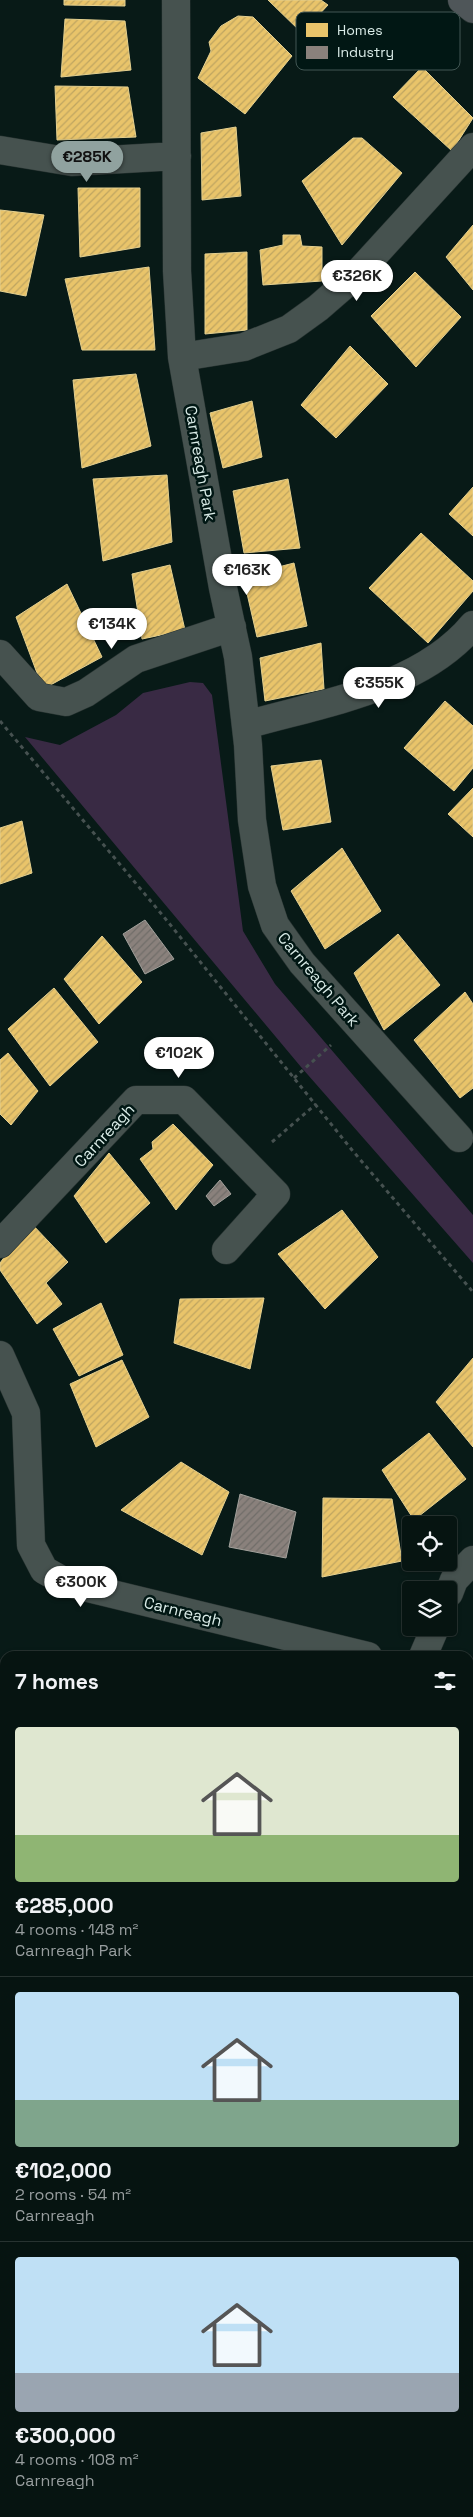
<!DOCTYPE html>
<html lang="en">
<head>
<meta charset="utf-8">
<style>
  body { margin:0; font-family:"Space Grotesk",sans-serif; background:#14211f; color:#f1f3f6; height:100vh; display:flex; flex-direction:column; font-size:19px; white-space:nowrap }
  * { box-sizing:border-box; margin:0 }
  p { font-size:16px; color:#989e9f }
  .icon { flex:none; width:28px; height:28px; fill:none; stroke:currentColor; stroke-width:2; stroke-linecap:round; stroke-linejoin:round }
  .map { position:relative; flex:1; overflow:hidden }
  .details { position:absolute; left:0px; top:1651px; width:474px; height:866px; display:flex; flex-direction:column; background:#061411; border-radius:15px 15px 0 0; box-shadow:0 1px 4px #0004,0 0 0 1px #273331 }
  .details>* { flex:none }
  .controls { position:absolute; left:402px; top:1516px; display:grid; gap:10px }
  .controls a { display:grid; place-items:center; width:55px; height:55px; border-radius:5px; background:#061411; box-shadow:0 1px 4px #0004,0 0 0 1px #273331; font-size:25px }
  .price { position:absolute; translate:-50% -42px; padding:0 11px; border-radius:18px; background:#fff; color:#222; font-size:16px; line-height:32px; filter:drop-shadow(0 1px 2px #0008) }
  .price::after { content:''; position:absolute; left:50%; top:30px; width:15px; height:11px; margin-left:-8px; background:inherit; clip-path:polygon(0 0,100% 0,50% 100%) }
  .price.current { background:#90a29f; color:#111 }
  ul { padding:0; list-style:none }
  li { display:grid; align-content:center; gap:10px; height:265px; padding:0 15px }
  li+li { border-top:1px solid #273331 }
  li span { display:grid; place-items:center; height:155px; border-radius:5px; color:#555 }
  li>.icon { margin-inline-start:auto }
  span .icon { width:90px; height:90px; fill:#fffc; stroke-width:1 }
  li b { font-size:21px }
  h2 { display:flex; justify-content:space-between; align-items:center; height:60px; padding:0 15px; font-size:21px }
  .map>svg:first-child { display:block }
  .green { fill:#392a44 }
  .homes { fill:url(#homes-hatch); stroke:#e4d090 }
  .industry { fill:url(#industry-hatch); stroke:#a2a19c }
  .lines { fill:none; stroke-linecap:round; stroke-linejoin:round }
  .minor-casing { stroke:#273331; stroke-width:29 }
  .major-casing { stroke:#273331; stroke-width:29 }
  .path { stroke:#465150; stroke-width:3; stroke-dasharray:4 4; stroke-linecap:butt }
  .minor { stroke:#46524f; stroke-width:28 }
  .major { stroke:#4f5659; stroke-width:28 }
  .labels { text-anchor:middle; stroke-width:5; stroke-linejoin:round; paint-order:stroke }
  .street-label { font-size:16px; fill:#daece8; stroke:#011714 }
  .key { fill:#011714; stroke:#425754; stroke-width:1 }
  .key-label { font-size:14px; fill:#daece8 }
</style>
</head>
<body>
<div class="map">
<svg width="473" height="2517" viewBox="0 0 473 2517">
  <defs>
    <pattern id="homes-hatch" width="6" height="6" patternUnits="userSpaceOnUse" patternTransform="scale(1.25)"><rect width="6" height="6" fill="#e9c46a"/><path d="M-1 1l2-2M0 6l6-6M5 7l2-2" fill="none" stroke="#bfa561"/></pattern>
    <pattern id="industry-hatch" width="6" height="6" patternUnits="userSpaceOnUse" patternTransform="scale(1.25)"><rect width="6" height="6" fill="#8a817c"/><path d="M-1 1l2-2M0 6l6-6M5 7l2-2" fill="none" stroke="#706d69"/></pattern>
  </defs>
  <rect width="100%" height="100%" fill="#081a17"/>
  <!-- green -->
  <path class="green" d="M190 682 203 683 212 695 243 931 275 984 473 1215V1263L301 1067 25 737 60 745 116 715 143 693Z"/>
  <!-- homes -->
  <path class="homes" d="M64 0H125V6L64 5Z
    M268 0H321L328 5 302 33Z
    M238 16 253 17 292 56 245 114 198 78 211 51 209 42 221 26Z
    M65 19 125 21 131 70 61 77Z
    M422 67 473 118 452 151 393 97Z
    M55 86 128 87 136 137 57 140Z
    M236 127 241 196 202 200 201 133Z
    M353 138H362L402 173 342 245 302 181Z
    M78 188H140V247L80 257Z
    M0 210 44 215 26 296 0 291Z
    M473 225V290L446 257Z
    M283 235H300L302 246 322 247V281L263 285 260 250 283 245Z
    M247 252V330L205 334V254Z
    M149 267 155 350H82L65 279Z
    M415 272 461 317 416 367 371 316Z
    M350 346 388 384 336 438 301 405Z
    M136 374 151 446 82 468 73 380Z
    M252 401 262 457 223 468 210 413Z
    M167 475 172 542 103 561 93 479Z
    M288 479 300 548 244 553 233 491Z
    M473 487V536L449 514Z
    M421 533 473 581V591L428 643 369 588Z
    M294 563 307 626 257 637 243 576Z
    M170 565 185 630 142 639 132 574Z
    M67 584 102 657 43 689 16 617Z
    M321 643 324 689 265 701 260 658Z
    M445 701 473 726V768L454 791 404 748Z
    M321 760 331 822 283 830 271 766Z
    M473 788V837L448 814Z
    M22 821 32 873 0 884V828Z
    M342 848 381 911 325 949 291 891Z
    M398 934 440 985 384 1030 354 973Z
    M102 936 142 982 99 1024 64 979Z
    M54 988 98 1042 50 1086 8 1029Z
    M465 992 473 1004V1088L460 1098 414 1040Z
    M8 1053 38 1091 11 1125 0 1114V1060Z
    M173 1124 213 1165 176 1210 140 1159 153 1149 152 1142Z
    M109 1153 150 1203 106 1243 74 1196Z
    M342 1210 378 1257 325 1309 278 1254Z
    M30 1222 68 1262 46 1283 62 1304 37 1324 0 1270V1263Z
    M264 1298 250 1369 174 1343 180 1299Z
    M101 1303 123 1355 79 1376 53 1329Z
    M473 1358V1447L436 1402Z
    M122 1360 149 1417 96 1447 70 1384Z
    M429 1433 466 1479 414 1520 382 1470Z
    M181 1462 229 1492 202 1555 121 1510Z
    M323 1498 392 1499 402 1561 322 1577Z
    M0 1829H5V1890H0Z
    M469 1928 473 1929V1980L469 1994Z
    M473 1980V1998L469 1997Z
    M0 2029H5V2095L0 2062Z
    M0 2062 4 2095 3 2102H0Z
    M5 2231V2284L0 2285V2232Z"/>
  <!-- industry -->
  <path class="industry" d="M145 920 174 959 145 974 123 934Z
    M220 1180 231 1194 214 1206 206 1196Z
    M240 1494 296 1512 286 1558 229 1547Z"/>
  <g class="lines">
    <!-- minor casing -->
    <g class="minor-casing">
      <path id="minor" d="M176 0 177 271 182 357 223 588 238 657 248 745 252 820 262 886 275 925 302 963 459 1138
        M0 150 72 162 177 156
        M182 357 244 347 289 329 318 308 356 275 473 147
        M0 654 39 697 66 702 86 693 136 659 232 627
        M246 725C322 703 420 689 473 625
        M0 1244 136 1100H184L276 1194 226 1250
        M0 1355 26 1413 31 1545 44 1570 67 1583 368 1656
        M449 1593 454 1580 473 1560
        M423 1656 435 1628
        M0 1780H5
        M469 1880 473 1881
        M0 2179 5 2177
        M469 2365 473 2359
        M326 2517 331 2512"/>
    </g>
    <!-- major casing -->
    <g class="major-casing">
      <path id="major" d="M462 0 473 9"/>
    </g>
    <!-- path -->
    <path class="path" d="M0 721 164 917 352 1150 473 1292
      M294 1078 331 1045
      M272 1142 316 1104"/>
    <!-- minor -->
    <use href="#minor" class="minor"/>
    <!-- major -->
    <use href="#major" class="major"/>
  </g>
  <g class="labels">
    <!-- street labels -->
    <g class="street-label">
      <text transform="translate(201 463) rotate(80)" y="6">Carnreagh Park</text>
      <text transform="translate(319 979) rotate(50)" y="6">Carnreagh Park</text>
      <text transform="translate(104 1135) rotate(-47)" y="6">Carnreagh</text>
      <text transform="translate(183 1611) rotate(14)" y="6">Carnreagh</text>
    </g>
  </g>
  <!-- legend -->
  <rect x="296" y="12" width="164" height="58" rx="8" class="key"/>
  <rect x="306" y="23" width="22" height="14" fill="#e9c46a"/>
  <rect x="306" y="46" width="22" height="13" fill="#8a817c"/>
  <g class="key-label">
    <text x="337" y="35">Homes</text>
    <text x="337" y="57">Industry</text>
  </g>
</svg>
<div class="controls">
<a><svg class="icon" aria-label="locate" viewBox="0 0 24 24"><circle cx="12" cy="12" r="6"/><path d="M12 2v4M12 18v4M2 12h4M18 12h4"/></svg></a>
<a><svg class="icon" aria-label="layers" viewBox="0 0 24 24"><path d="M12 4l9 5-9 5-9-5zM3 14l9 5 9-5"/></svg></a>
</div>
<b class="price current" style="left:87px;top:183px">€285K</b>
<b class="price" style="left:357px;top:302px">€326K</b>
<b class="price" style="left:247px;top:596px">€163K</b>
<b class="price" style="left:112px;top:650px">€134K</b>
<b class="price" style="left:379px;top:709px">€355K</b>
<b class="price" style="left:179px;top:1079px">€102K</b>
<b class="price" style="left:81px;top:1608px">€300K</b>
<section class="details">
<h2>7 homes<svg class="icon" aria-label="filters" viewBox="0 0 24 24"><path d="M4 7h16M4 17h16"/><circle cx="9" cy="7" r="2"/><circle cx="15" cy="17" r="2"/></svg></h2>
<ul>
<li><span style="background:linear-gradient(#dfe7d0 70%,#8fb573 0)"><svg class="icon" aria-label="home" viewBox="0 0 24 24"><path d="M3 11l9-7 9 7M6 9v11h12V9"/></svg></span><div><b>€285,000</b><p>4 rooms · 148 m²</p><p>Carnreagh Park</p></div></li>
<li><span style="background:linear-gradient(#bfe0f5 70%,#7fa58c 0)"><svg class="icon" aria-label="home" viewBox="0 0 24 24"><path d="M3 11l9-7 9 7M6 9v11h12V9"/></svg></span><div><b>€102,000</b><p>2 rooms · 54 m²</p><p>Carnreagh</p></div></li>
<li><span style="background:linear-gradient(#bfe0f5 75%,#9aa5b1 0)"><svg class="icon" aria-label="home" viewBox="0 0 24 24"><path d="M3 11l9-7 9 7M6 9v11h12V9"/></svg></span><div><b>€300,000</b><p>4 rooms · 108 m²</p><p>Carnreagh</p></div></li>
</ul>
</section>
</div>
</body>
</html>
